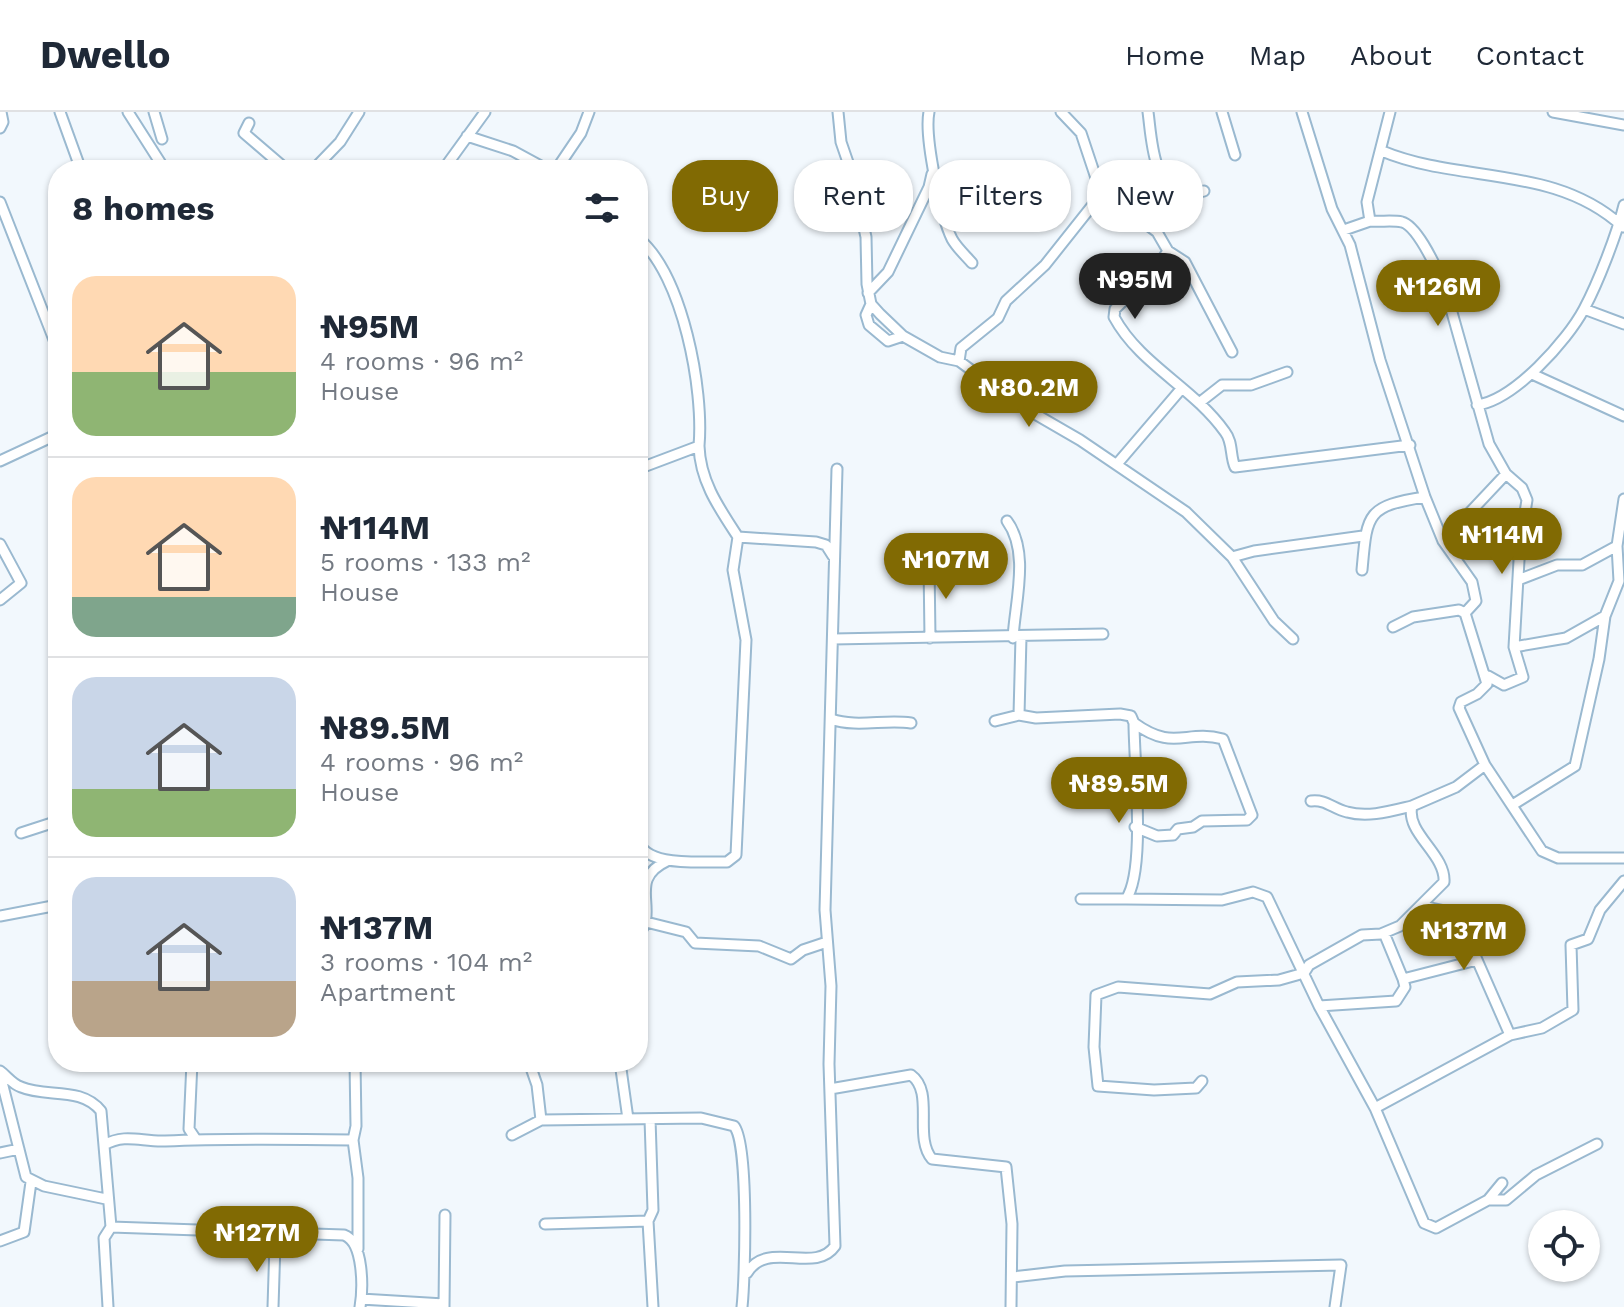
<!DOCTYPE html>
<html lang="en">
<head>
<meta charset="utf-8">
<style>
  body { margin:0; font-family:"Work Sans",sans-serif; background:#f2f2f3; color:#1f2937; height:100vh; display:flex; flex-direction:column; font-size:30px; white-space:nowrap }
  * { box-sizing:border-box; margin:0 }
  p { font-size:26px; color:#747a83 }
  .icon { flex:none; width:44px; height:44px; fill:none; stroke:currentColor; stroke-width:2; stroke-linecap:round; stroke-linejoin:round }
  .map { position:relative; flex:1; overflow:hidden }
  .details { position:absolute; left:48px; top:48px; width:600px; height:912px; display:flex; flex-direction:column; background:#fff; border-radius:32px; box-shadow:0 2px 6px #0004 }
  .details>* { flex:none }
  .top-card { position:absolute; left:672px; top:48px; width:760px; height:72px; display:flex; gap:16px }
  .buttons { position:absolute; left:1528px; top:1098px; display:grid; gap:16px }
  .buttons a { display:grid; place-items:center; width:72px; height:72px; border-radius:50%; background:#fff; box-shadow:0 2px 6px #0004; font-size:40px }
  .price { position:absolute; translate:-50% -68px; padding:0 18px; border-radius:28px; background:#816a03; color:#fff; font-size:26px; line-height:52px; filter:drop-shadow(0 2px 4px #0008) }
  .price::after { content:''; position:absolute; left:50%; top:48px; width:24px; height:18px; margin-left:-12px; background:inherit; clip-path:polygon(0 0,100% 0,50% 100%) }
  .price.on { background:#222; color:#fff }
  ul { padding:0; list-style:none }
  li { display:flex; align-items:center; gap:24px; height:200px; padding:0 24px }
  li+li { border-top:2px solid #e0e1e3 }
  li span { display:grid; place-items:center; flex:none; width:224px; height:160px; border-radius:24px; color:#555 }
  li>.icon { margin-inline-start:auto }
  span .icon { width:96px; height:96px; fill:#fffc; stroke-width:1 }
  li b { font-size:34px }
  h2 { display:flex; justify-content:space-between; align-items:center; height:96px; padding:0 24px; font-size:34px }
  .chip { padding:0 28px; border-radius:32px; background:#fff; box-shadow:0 2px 6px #0004; font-size:28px; line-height:72px }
  .chip.on { background:#816a03; color:#fff }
  header { display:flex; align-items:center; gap:48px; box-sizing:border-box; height:112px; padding:0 40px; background:#fff; border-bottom:2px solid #e0e1e3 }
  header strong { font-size:38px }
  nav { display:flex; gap:44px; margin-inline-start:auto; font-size:28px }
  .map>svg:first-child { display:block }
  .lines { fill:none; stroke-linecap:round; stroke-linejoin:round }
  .minor-casing { stroke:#9ab9d0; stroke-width:13 }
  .minor { stroke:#fff; stroke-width:9 }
</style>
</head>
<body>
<header>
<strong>Dwello</strong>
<nav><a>Home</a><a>Map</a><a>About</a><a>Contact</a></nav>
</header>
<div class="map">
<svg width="1624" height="1195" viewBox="0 0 1624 1195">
  <rect width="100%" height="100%" fill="#f2f8fd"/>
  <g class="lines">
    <!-- minor casing -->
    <g class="minor-casing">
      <path id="minor" d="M60 0 81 58
        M128 0 165 58
        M154 0 162 27
        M838 0 841 30 852 62 864 82 861 103 866 125 867 172 871 192 880 202 903 224 940 245 959 249 1016 291 1080 328 1186 400 1232 445 1274 509 1293 527
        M929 0C924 24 941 105 952 127 957 136 966 144 972 151
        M1148 0C1152 30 1152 68 1182 84L1204 79
        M1222 0 1235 43
        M1302 0 1332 97 1350 133 1380 248 1425 385 1443 429 1472 470 1476 489 1465 501
        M1390 0 1367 90 1370 109C1380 110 1393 108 1402 110 1418 114 1437 158 1444 172L1489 332 1506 362 1443 429
        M1553 0 1624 13
        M249 11 244 21 287 58
        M0 16 3 10 1 0
        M467 24 513 39 548 58
        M1382 39C1461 72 1555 52 1623 115
        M313 58 340 30 359 0
        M443 58 485 0
        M556 58 581 21 589 0
        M1100 78 1157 120 1168 139 1185 150 1232 240
        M0 90 58 238
        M1344 118 1370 109
        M638 126C683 163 704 278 699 334
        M1168 139 1154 159 1115 197 1114 205C1140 253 1193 275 1225 320 1233 330 1230 344 1235 355L1410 333
        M868 181 888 160 929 75 932 62
        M871 192 866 203 869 213 888 229 903 224
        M1584 197 1624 212
        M959 249 961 236 998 206 1006 189 1045 153 1099 85 1100 78 1081 21 1061 0
        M1532 262 1624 304
        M1199 291 1222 273H1251L1287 260
        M1477 293C1514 288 1567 229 1584 197 1598 171 1617 122 1624 93
        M0 349 58 322
        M1117 352 1182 276
        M638 357 699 334C700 369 719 396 738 425L816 430 826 433 833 444
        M1007 409C1030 440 1015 490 1013 526
        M0 432 21 471 0 488
        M1232 445 1254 439 1363 424
        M929 452 930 526
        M1362 458C1367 402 1366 394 1425 385
        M1518 468 1557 453H1582L1617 434
        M1393 515 1413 505 1459 498 1465 501 1487 572 1477 582 1461 590 1459 596 1485 653 1542 739 1558 746H1624
        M1021 525 1019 603 1036 606 1120 602 1131 604 1134 611C1134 651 1146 759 1126 787H1081
        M833 527 1103 522
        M1514 535 1566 526 1605 504
        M1488 564 1504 573 1523 565 1514 535 1520 431 1527 388 1522 376 1506 362
        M831 607C857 616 884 607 911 611
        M995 609 1019 603
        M1134 611C1174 640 1185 617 1223 627L1252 703 1247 708 1202 709 1193 715 1178 717 1173 723 1157 724 1135 715
        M638 667V700
        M1311 689C1326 687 1333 697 1347 700 1368 706 1391 699 1412 694
        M1514 692 1575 654 1599 547 1605 504 1619 469 1617 434 1624 387
        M21 721 58 709
        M638 727C643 756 701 749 727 750L736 743 746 528 733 458 738 425
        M1126 787 1222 788 1253 780 1267 785 1319 894 1375 996 1424 1111 1436 1116 1488 1088 1502 1071
        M1422 794 1454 801 1460 809 1510 923
        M0 804 58 793
        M646 810 686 820 695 831 759 834 791 847 803 838 827 830
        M1384 821 1403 867
        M638 823C660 798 626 768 667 749
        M1319 894 1396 889 1405 875 1403 867 1477 848
        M192 950 189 1017 195 1026
        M529 950 537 973 541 1008
        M620 950 628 1007
        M0 959C7 964 12 972 21 975 46 986 81 974 101 999L111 1115 104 1126 108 1195
        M0 962 26 1065 44 1074 106 1087
        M1202 969 1196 976 1154 978 1098 974 1094 935 1096 883 1118 875 1210 882 1237 870 1279 868 1304 861 1309 853 1362 823 1381 822 1400 814 1444 770C1446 742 1405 721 1412 694L1456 675 1485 653
        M830 977 911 963C935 980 913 1025 932 1047L1006 1055 1012 1112 1011 1195
        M1375 996 1510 923 1542 916 1573 898 1571 833 1588 827 1600 798 1624 769
        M512 1023 541 1008 701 1006 734 1014C749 1031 745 1168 742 1195
        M353 1028 356 1014 355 950
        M104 1033C126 1021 141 1030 165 1029 228 1026 290 1027 353 1028L358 1066V1137
        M0 1041 19 1037
        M1488 1088H1506L1536 1063 1597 1032
        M648 1109 653 1195
        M545 1112 648 1109 653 1098 650 1007
        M111 1115 344 1123C364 1130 363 1177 360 1195
        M269 1120 275 1131 273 1195
        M0 1129 24 1120 31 1070
        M747 1161C767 1127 815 1163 835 1134L829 952 831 874 825 798 837 357
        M1013 1165 1065 1159 1341 1153 1335 1195
        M361 1187 444 1192
        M444 1195 445 1103"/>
    </g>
    <!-- minor -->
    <use href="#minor" class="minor"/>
  </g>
</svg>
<div class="buttons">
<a><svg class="icon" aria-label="locate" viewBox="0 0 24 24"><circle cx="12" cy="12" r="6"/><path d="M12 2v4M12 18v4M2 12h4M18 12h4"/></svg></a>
</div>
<b class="price on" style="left:1135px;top:209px">₦95M</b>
<b class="price" style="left:1438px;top:216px">₦126M</b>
<b class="price" style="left:1029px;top:317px">₦80.2M</b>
<b class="price" style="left:1502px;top:464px">₦114M</b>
<b class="price" style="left:946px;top:489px">₦107M</b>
<b class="price" style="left:1119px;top:713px">₦89.5M</b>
<b class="price" style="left:1464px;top:860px">₦137M</b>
<b class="price" style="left:257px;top:1162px">₦127M</b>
<div class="top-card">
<a class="chip on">Buy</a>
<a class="chip">Rent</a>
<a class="chip">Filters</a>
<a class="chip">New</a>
</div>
<section class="details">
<h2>8 homes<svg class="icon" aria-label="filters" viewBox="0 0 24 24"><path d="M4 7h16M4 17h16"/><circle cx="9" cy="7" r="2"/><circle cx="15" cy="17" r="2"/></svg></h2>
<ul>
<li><span style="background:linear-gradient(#ffd9b3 60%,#8fb573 0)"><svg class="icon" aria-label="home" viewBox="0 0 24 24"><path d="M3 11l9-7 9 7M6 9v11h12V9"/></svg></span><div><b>₦95M</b><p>4 rooms · 96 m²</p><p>House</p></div></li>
<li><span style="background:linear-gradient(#ffd9b3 75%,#7fa58c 0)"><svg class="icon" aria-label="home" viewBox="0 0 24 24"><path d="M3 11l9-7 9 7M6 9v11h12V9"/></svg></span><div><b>₦114M</b><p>5 rooms · 133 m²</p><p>House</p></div></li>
<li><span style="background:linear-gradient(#c9d6e8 70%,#8fb573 0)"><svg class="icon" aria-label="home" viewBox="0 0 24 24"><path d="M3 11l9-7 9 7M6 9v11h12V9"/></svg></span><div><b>₦89.5M</b><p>4 rooms · 96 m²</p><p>House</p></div></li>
<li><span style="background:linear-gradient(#c9d6e8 65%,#b9a48a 0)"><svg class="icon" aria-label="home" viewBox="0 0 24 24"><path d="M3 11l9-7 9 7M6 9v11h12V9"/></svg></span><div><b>₦137M</b><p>3 rooms · 104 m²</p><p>Apartment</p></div></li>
</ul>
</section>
</div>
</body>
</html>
